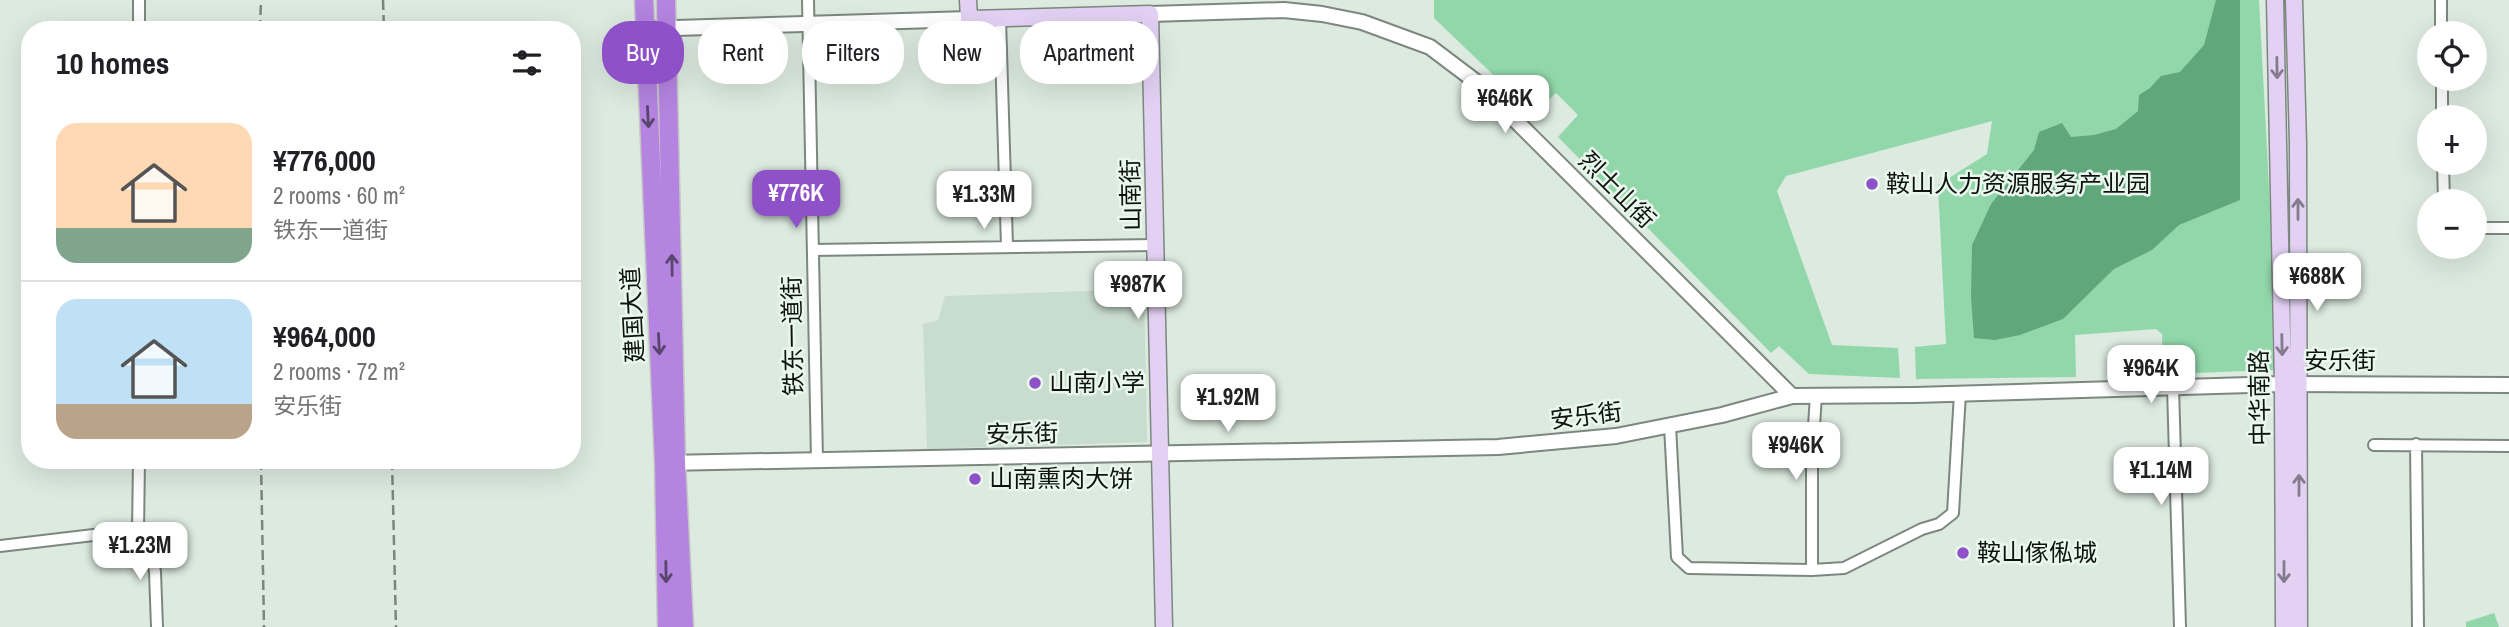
<!DOCTYPE html>
<html lang="en">
<head>
<meta charset="utf-8">
<style>
  body { margin:0; font-family:"Archivo Narrow","Noto Sans SC",sans-serif; background:#f6f6f6; color:#202124; height:100vh; display:flex; flex-direction:column; font-size:26px; white-space:nowrap }
  * { box-sizing:border-box; margin:0 }
  p { font-size:23px; color:#757577 }
  .icon { flex:none; width:38px; height:38px; fill:none; stroke:currentColor; stroke-width:2; stroke-linecap:round; stroke-linejoin:round }
  .map { position:relative; flex:1; overflow:hidden }
  .side { position:absolute; left:21px; top:21px; width:560px; height:448px; display:flex; flex-direction:column; background:#fff; border-radius:28px; box-shadow:0 7px 28px #0002 }
  .side>* { flex:none }
  .banner { position:absolute; left:602px; top:21px; width:665px; height:63px; display:flex; gap:14px }
  .fabs { position:absolute; left:2417px; top:21px; display:grid; gap:14px }
  .fabs a { display:grid; place-items:center; width:70px; height:70px; border-radius:50%; background:#fff; box-shadow:0 7px 28px #0002; font-size:35px }
  .price { position:absolute; translate:-50% -60px; padding:0 16px; border-radius:14px; background:#fff; color:#222; font-size:23px; line-height:46px; filter:drop-shadow(0 2px 4px #0008) }
  .price::after { content:''; position:absolute; left:50%; top:42px; width:21px; height:16px; margin-left:-10px; background:inherit; clip-path:polygon(0 0,100% 0,50% 100%) }
  .price.active { background:#8f51c7; color:#fff }
  ul { padding:0; list-style:none }
  li { display:flex; align-items:center; gap:21px; height:175px; padding:0 35px }
  li+li { border-top:2px solid #e0e0e0 }
  li span { display:grid; place-items:center; flex:none; width:196px; height:140px; border-radius:21px; color:#555 }
  li>.icon { margin-inline-start:auto }
  span .icon { width:84px; height:84px; fill:#fffc; stroke-width:1 }
  li b { font-size:30px }
  h2 { display:flex; justify-content:space-between; align-items:center; height:84px; padding:0 35px; font-size:30px }
  .chip { padding:0 24px; border-radius:28px; background:#fff; box-shadow:0 7px 28px #0002; font-size:24px; line-height:63px }
  .chip.active { background:#8f51c7; color:#fff }
  .map>svg:first-child { display:block }
  .built { fill:#c9ddcf }
  .green { fill:#91d7aa }
  .water { fill:#60a77b }
  .lines { fill:none; stroke-linecap:round; stroke-linejoin:round }
  .minor-casing { stroke:#7c887f; stroke-width:14 }
  .tertiary-casing { stroke:#7c887f; stroke-width:18 }
  .secondary-casing { stroke:#7c887f; stroke-width:19 }
  .trunk-casing { stroke:#c5c6c6; stroke-width:21 }
  .minor { stroke:#fff; stroke-width:10 }
  .tertiary { stroke:#fff; stroke-width:14 }
  .secondary { stroke:#e3d1f4; stroke-width:16 }
  .trunk { stroke:#b484e0; stroke-width:18 }
  .rail { stroke:#7c867f; stroke-width:2.5; stroke-dasharray:10 5; stroke-linecap:butt }
  .oneway { stroke:#847c8d }
  .oneway2 { stroke:#59466e }
  .poi-dot { fill:#8f51c7; stroke:#e9f7ed; stroke-width:2.5 }
  .labels { text-anchor:middle; stroke-width:5; stroke-linejoin:round; paint-order:stroke }
  .poi-label { font-size:24px; fill:#0f1310; stroke:#e9f7ed; text-anchor:start }
  .street-label { font-size:24px; fill:#0f1310; stroke:#e9f7ed }
</style>
</head>
<body>
<div class="map">
<svg width="2509" height="627" viewBox="0 0 2509 627">
  <rect width="100%" height="100%" fill="#dceae0"/>
  <!-- built -->
  <path class="built" d="M1144 289 1147 442 927 449 923 324 938 320 945 296Z"/>
  <!-- green -->
  <path class="green" d="M1434 0H2259L2270 206 2273 370 2171 374 2163 367 2162 334 2156 329 2075 335 2076 377 1916 379 1915 347 1946 344 1938 185 1987 154 1992 121 1786 176 1777 191 1832 345 1898 348 1900 378 1809 374 1779 346 1771 353 1558 137 1578 115 1556 93 1534 114 1434 18Z
    M2494 613 2499 627H2466V622Z"/>
  <!-- water -->
  <path class="water" d="M2216 0H2240V200L2179 225 2152 250 2114 269 2063 319 2020 335 1995 340 1974 338 1971 297 1972 245 1991 204 2034 150 2039 132 2062 123 2071 137 2094 135 2116 129 2138 111 2139 95 2150 88 2161 76 2180 72 2204 45Z"/>
  <g class="lines">
    <!-- minor casing -->
    <g class="minor-casing">
      <path id="minor" d="M139 0V30
        M808 0 817 460
        M2441 0V33
        M1000 19 1007 246
        M2442 79V117
        M2443 163 2444 201
        M2474 228H2509
        M813 250 1155 245
        M2173 387 2180 627
        M1670 426 1677 557 1689 568 1812 570 1844 568 1922 529 1939 524 1953 513 1960 393
        M2416 444 2418 627
        M2374 445 2509 446
        M139 460 138 532 151 551 155 572 157 627
        M0 546 119 532H138
        M1812 570V457L1816 395"/>
    </g>
    <!-- tertiary casing -->
    <g class="tertiary-casing">
      <path id="tertiary" d="M1150 14 1284 10 1322 14 1362 22 1430 47 1479 84 1792 396
        M644 29 969 19
        M666 463 1498 447 1616 436 1722 415 1792 396 1915 395 2283 384 2509 385"/>
    </g>
    <!-- secondary casing -->
    <g class="secondary-casing">
      <path id="secondary" d="M968 0 969 19 1150 14 1164 627
        M2275 0 2283 384 2284 627
        M2294 0 2298 143 2299 627"/>
    </g>
    <!-- trunk casing -->
    <g class="trunk-casing">
      <path id="trunk" d="M644 0 664 463 667 627
        M666 0 676 463 684 627"/>
    </g>
    <!-- minor -->
    <use href="#minor" class="minor"/>
    <!-- tertiary -->
    <use href="#tertiary" class="tertiary"/>
    <!-- secondary -->
    <use href="#secondary" class="secondary"/>
    <!-- trunk -->
    <use href="#trunk" class="trunk"/>
    <!-- rail -->
    <path class="rail" d="M383 0 384 30
      M260 30 261 0
      M261 460 264 627
      M392 460 396 627"/>
  </g>
  <!-- one-way arrows -->
  <defs><path id="oneway-shaft" d="M-6 0H5M1.5-3L5.5 0L1.5 3" fill="none" stroke-width="1.6" stroke-linecap="round" stroke-linejoin="round" transform="scale(1.75)"/></defs>
  <g class="oneway">
    <use href="#oneway-shaft" transform="translate(2277 68) rotate(89)"/>
    <use href="#oneway-shaft" transform="translate(2298 209) rotate(-90)"/>
    <use href="#oneway-shaft" transform="translate(2282 345) rotate(89)"/>
    <use href="#oneway-shaft" transform="translate(2299 485) rotate(-90)"/>
    <use href="#oneway-shaft" transform="translate(2284 572) rotate(90)"/>
  </g>
  <g class="oneway2">
    <use href="#oneway-shaft" transform="translate(648 117) rotate(87)"/>
    <use href="#oneway-shaft" transform="translate(672 265) rotate(-91)"/>
    <use href="#oneway-shaft" transform="translate(659 344) rotate(87)"/>
    <use href="#oneway-shaft" transform="translate(666 572) rotate(89)"/>
  </g>
  <!-- markers -->
  <g class="poi-dot">
    <circle cx="1872" cy="184" r="7"/>
    <circle cx="1035" cy="383" r="7"/>
    <circle cx="975" cy="479" r="7"/>
    <circle cx="1963" cy="553" r="7"/>
  </g>
  <g class="labels">
    <!-- poi labels -->
    <g class="poi-label">
      <text x="1886" y="192">鞍山人力资源服务产业园</text>
      <text x="1049" y="391">山南小学</text>
      <text x="989" y="487">山南熏肉大饼</text>
      <text x="1977" y="561">鞍山傢俬城</text>
    </g>
    <!-- street labels -->
    <g class="street-label">
      <text transform="translate(1617 190) rotate(45)" y="8">烈士山街</text>
      <text transform="translate(1131 195) rotate(-91)" y="8">山南街</text>
      <text transform="translate(633 315) rotate(-93)" y="8">建国大道</text>
      <text transform="translate(793 336) rotate(-91)" y="8">铁东一道街</text>
      <text x="2340" y="369">安乐街</text>
      <text transform="translate(2260 398) rotate(-91)" y="8">中华南路</text>
      <text transform="translate(1586 416) rotate(-7)" y="8">安乐街</text>
      <text transform="translate(1022 434) rotate(-1)" y="8">安乐街</text>
    </g>
  </g>
</svg>
<div class="fabs">
<a><svg class="icon" aria-label="locate" viewBox="0 0 24 24"><circle cx="12" cy="12" r="6"/><path d="M12 2v4M12 18v4M2 12h4M18 12h4"/></svg></a>
<a>+</a>
<a>−</a>
</div>
<b class="price" style="left:1505px;top:135px">¥646K</b>
<b class="price active" style="left:796px;top:230px">¥776K</b>
<b class="price" style="left:984px;top:231px">¥1.33M</b>
<b class="price" style="left:2317px;top:313px">¥688K</b>
<b class="price" style="left:1138px;top:321px">¥987K</b>
<b class="price" style="left:2151px;top:405px">¥964K</b>
<b class="price" style="left:1228px;top:434px">¥1.92M</b>
<b class="price" style="left:1796px;top:482px">¥946K</b>
<b class="price" style="left:2161px;top:507px">¥1.14M</b>
<b class="price" style="left:140px;top:582px">¥1.23M</b>
<div class="banner">
<a class="chip active">Buy</a>
<a class="chip">Rent</a>
<a class="chip">Filters</a>
<a class="chip">New</a>
<a class="chip">Apartment</a>
</div>
<section class="side">
<h2>10 homes<svg class="icon" aria-label="filters" viewBox="0 0 24 24"><path d="M4 7h16M4 17h16"/><circle cx="9" cy="7" r="2"/><circle cx="15" cy="17" r="2"/></svg></h2>
<ul>
<li><span style="background:linear-gradient(#ffd9b3 75%,#7fa58c 0)"><svg class="icon" aria-label="home" viewBox="0 0 24 24"><path d="M3 11l9-7 9 7M6 9v11h12V9"/></svg></span><div><b>¥776,000</b><p>2 rooms · 60 m²</p><p>铁东一道街</p></div></li>
<li><span style="background:linear-gradient(#bfe0f5 75%,#b9a48a 0)"><svg class="icon" aria-label="home" viewBox="0 0 24 24"><path d="M3 11l9-7 9 7M6 9v11h12V9"/></svg></span><div><b>¥964,000</b><p>2 rooms · 72 m²</p><p>安乐街</p></div></li>
</ul>
</section>
</div>
</body>
</html>
